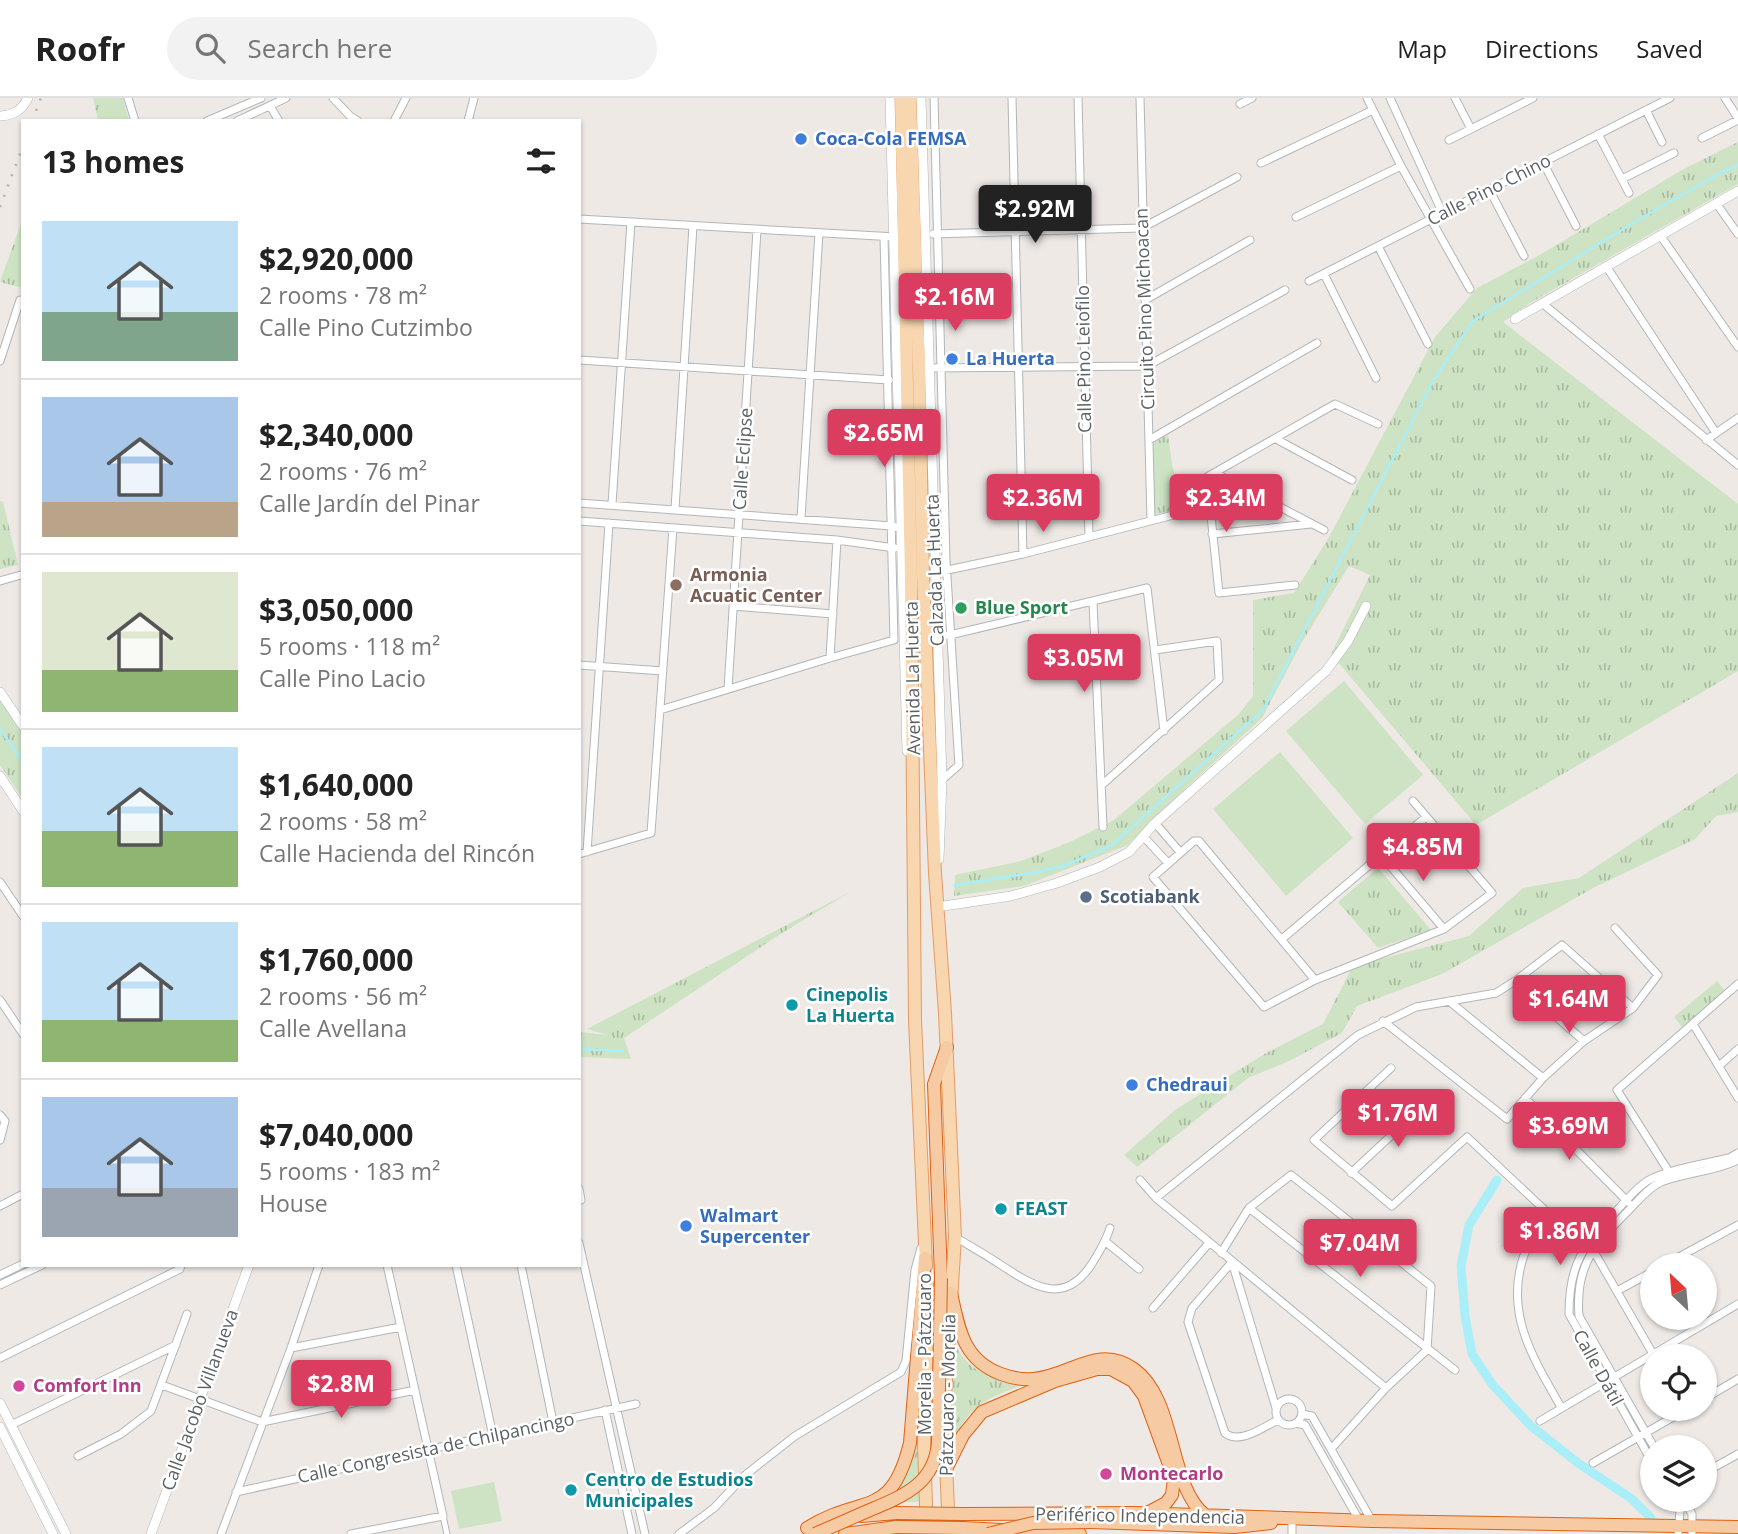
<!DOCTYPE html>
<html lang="en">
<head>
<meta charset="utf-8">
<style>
  body { margin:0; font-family:"Open Sans",sans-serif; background:#f2f2f2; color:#222; height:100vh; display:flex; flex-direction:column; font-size:26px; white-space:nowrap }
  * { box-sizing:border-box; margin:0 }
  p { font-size:23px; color:#767676 }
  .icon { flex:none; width:38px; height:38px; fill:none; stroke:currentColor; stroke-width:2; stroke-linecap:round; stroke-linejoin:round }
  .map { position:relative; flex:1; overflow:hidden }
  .side { position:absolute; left:21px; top:21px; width:560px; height:1148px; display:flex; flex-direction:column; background:#fff; border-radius:0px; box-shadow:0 2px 5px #0004 }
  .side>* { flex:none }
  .needle { width:46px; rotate:334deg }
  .buttons { position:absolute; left:1640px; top:1155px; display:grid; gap:14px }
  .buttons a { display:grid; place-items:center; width:77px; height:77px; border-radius:50%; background:#fff; box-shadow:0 2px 5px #0004; font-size:35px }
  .price { position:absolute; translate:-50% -60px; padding:0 16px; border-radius:7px; background:#db3d61; color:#fff; font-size:23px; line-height:46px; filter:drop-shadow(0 2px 4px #0008) }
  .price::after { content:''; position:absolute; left:50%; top:42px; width:21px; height:16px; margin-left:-10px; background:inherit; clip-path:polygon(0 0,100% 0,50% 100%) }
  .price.active { background:#222; color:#fff }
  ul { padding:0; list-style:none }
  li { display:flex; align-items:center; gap:21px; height:175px; padding:0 21px }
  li+li { border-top:2px solid #e0e0e0 }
  li span { display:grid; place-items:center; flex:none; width:196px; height:140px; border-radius:0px; color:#555 }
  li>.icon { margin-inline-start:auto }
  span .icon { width:84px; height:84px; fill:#fffc; stroke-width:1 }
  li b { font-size:30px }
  h2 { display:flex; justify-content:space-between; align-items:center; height:84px; padding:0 21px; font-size:30px }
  header { display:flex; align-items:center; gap:42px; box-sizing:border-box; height:98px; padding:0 35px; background:#fff; border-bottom:2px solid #e0e0e0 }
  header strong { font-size:33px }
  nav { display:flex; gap:38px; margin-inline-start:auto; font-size:24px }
  .search { width:490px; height:63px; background:#f2f2f2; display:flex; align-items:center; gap:18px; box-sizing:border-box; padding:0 24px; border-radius:38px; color:#767676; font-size:26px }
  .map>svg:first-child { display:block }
  .grass { fill:url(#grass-tufts) }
  .pitch { fill:#cde3c3 }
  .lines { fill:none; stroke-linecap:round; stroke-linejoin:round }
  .stream { stroke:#aaeef8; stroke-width:2.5 }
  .canal { stroke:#aaeef8; stroke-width:9 }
  .pedestrian-casing { stroke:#b2b6b8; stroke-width:7 }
  .minor-casing { stroke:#b2b6b8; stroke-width:9 }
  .tertiary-casing { stroke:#b2b6b8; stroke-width:10 }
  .primary-casing { stroke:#e69a65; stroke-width:14 }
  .trunk-casing { stroke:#df6113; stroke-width:14 }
  .pedestrian { stroke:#fff; stroke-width:5 }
  .minor { stroke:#fff; stroke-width:7 }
  .tertiary { stroke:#fff; stroke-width:9 }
  .primary { stroke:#f8d6af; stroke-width:12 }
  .trunk { stroke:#f6caa2; stroke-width:12 }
  .rail { stroke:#b1b2b2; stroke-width:2.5; stroke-dasharray:2 9; stroke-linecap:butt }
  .trunk-bridge-casing { stroke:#df6113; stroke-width:14; stroke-linecap:butt }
  .trunk-bridge { stroke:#f6caa2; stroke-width:12 }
  .shop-dot { fill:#3f7fe0; stroke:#fff; stroke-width:2.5 }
  .education-dot { fill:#8d6e63; stroke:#fff; stroke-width:2.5 }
  .leisure-dot { fill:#2e9e5b; stroke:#fff; stroke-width:2.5 }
  .service-dot { fill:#5c6f8a; stroke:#fff; stroke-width:2.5 }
  .culture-dot { fill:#0f9aa8; stroke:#fff; stroke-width:2.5 }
  .hotel-dot { fill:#d1479c; stroke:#fff; stroke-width:2.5 }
  .labels { text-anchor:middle; stroke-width:5; stroke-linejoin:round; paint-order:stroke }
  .shop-label { font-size:18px; font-weight:bold; fill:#366cbe; stroke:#fff; text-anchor:start }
  .street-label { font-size:18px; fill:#5c6264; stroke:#fff }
  .education-label { font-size:18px; font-weight:bold; fill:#785e54; stroke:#fff; text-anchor:start }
  .leisure-label { font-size:18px; font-weight:bold; fill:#27864d; stroke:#fff; text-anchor:start }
  .service-label { font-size:18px; font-weight:bold; fill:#4e5e75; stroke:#fff; text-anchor:start }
  .culture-label { font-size:18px; font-weight:bold; fill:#0d838f; stroke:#fff; text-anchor:start }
  .hotel-label { font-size:18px; font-weight:bold; fill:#b23c85; stroke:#fff; text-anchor:start }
</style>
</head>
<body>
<header>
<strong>Roofr</strong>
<div class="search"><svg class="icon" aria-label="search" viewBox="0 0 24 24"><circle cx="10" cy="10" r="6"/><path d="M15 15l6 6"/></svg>Search here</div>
<nav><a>Map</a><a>Directions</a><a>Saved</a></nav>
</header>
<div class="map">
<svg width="1738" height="1436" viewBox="0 0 1738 1436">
  <defs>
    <pattern id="grass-tufts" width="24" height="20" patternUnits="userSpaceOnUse" patternTransform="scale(1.75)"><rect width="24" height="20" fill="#cde3c3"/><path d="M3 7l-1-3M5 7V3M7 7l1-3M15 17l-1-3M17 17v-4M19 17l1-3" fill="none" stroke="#aabba2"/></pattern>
  </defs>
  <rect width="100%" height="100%" fill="#eee9e5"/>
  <!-- grass -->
  <path class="grass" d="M93 0H123L129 23H98Z
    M1738 44V86L1530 205 1503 224 1738 406V573L1476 727 1331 556 1370 477 1349 468 1302 544 1262 620 1159 715 1128 747 1024 788 954 798 955 777 1021 763 1070 744 1114 722 1239 616 1253 598V502L1294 495 1328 441 1435 239 1477 190 1538 158 1682 72Z
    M23 120V190L0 184Z
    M1168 337 1177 403 1175 412 1153 417 1151 346Z
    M0 403 3 404 18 467 0 471Z
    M0 601 23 635V701L0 667Z
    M1738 675V714L1716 718 1695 741 1595 789 1442 876 1357 908 1342 935 1289 963 1248 980 1137 1069 1124 1057 1175 1012 1266 955 1323 926 1353 868 1469 838 1523 790 1579 780Z
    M1378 770 1431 832 1378 850 1338 804Z
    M852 793 782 835 624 940 631 961 579 959V934L608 937 587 931Z
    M1717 883 1725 893 1682 929 1674 919Z
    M954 1245C970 1275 989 1279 1020 1288 982 1302 965 1311 950 1351Z
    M917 1315H919V1404H888L900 1387Z"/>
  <!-- pitch -->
  <path class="pitch" d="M1169 362 1174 372 1176 405 1156 407V365Z
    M1344 583 1423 677 1365 726 1286 633Z
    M1280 654 1353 740 1286 798 1213 711Z
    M494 1384 502 1423 459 1431 451 1393Z"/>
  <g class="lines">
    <!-- stream -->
    <path class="stream" d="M0 631 23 664
      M955 787 1038 774 1066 767 1112 747 1263 612 1433 283 1473 223 1638 122 1713 79 1738 67
      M579 951 623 953"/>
    <!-- canal -->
    <path class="canal" d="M1497 1082 1469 1127 1461 1168 1465 1218 1472 1256 1492 1286 1531 1328 1578 1365 1632 1401 1651 1420"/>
    <!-- pedestrian casing -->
    <g class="pedestrian-casing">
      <path id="pedestrian" d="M443 1418 447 1436"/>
    </g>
    <!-- minor casing -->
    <g class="minor-casing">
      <path id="minor" d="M128 0 135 23
        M333 0 350 18 358 23
        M934 0 946 463 959 667 942 682
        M1012 0 1023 456
        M1078 0 1089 438
        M1140 0 1151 422
        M1367 0 1401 68 1470 191
        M1390 0 1443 116
        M1455 0 1471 31
        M1725 0 1738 20
        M1240 6 1252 0
        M270 8 279 23
        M1646 12 1662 44
        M207 23 261 0
        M237 23 286 0
        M394 23 406 0
        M468 23 474 0
        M1598 36 1629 95
        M1702 40 1738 22
        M1449 42 1533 0
        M1543 64 1576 128
        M1261 65 1373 12
        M1622 81 1674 55
        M1489 91 1524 158
        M1716 105 1738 136
        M1296 119 1401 68
        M579 121 896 139
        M933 136 1142 130 1237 79
        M1660 137 1738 249
        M1378 148 1428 246
        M1606 168 1716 335
        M1324 176 1376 280
        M1309 183 1670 0
        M1145 202 1250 142
        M1542 205 1738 367
        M579 262 889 282
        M0 263 20 202
        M927 270 1147 268 1285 192
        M1276 341 1352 382
        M1149 342 1317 245
        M1706 342 1738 320
        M1215 375 1324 432
        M579 405 892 428 906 431
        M612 406 631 124
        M675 411 693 128
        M801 420 819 135
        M579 423 837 442 895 450
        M1212 436 1311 426
        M943 473 1023 456 1181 415 1210 411
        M0 483 21 477
        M1295 487 1219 495 1207 379 1335 306 1378 326
        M1093 504 1103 729
        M733 508 833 516
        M938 538 950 537 1147 490 1164 633
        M830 560 837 442
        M579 567 663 573
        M728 591 757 132
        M660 612 830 560 894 542 884 139
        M1103 686 1219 582 1217 543 1155 552
        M1155 725 1180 754
        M1143 738 1168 765
        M587 754 609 425
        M579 756 651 735 673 430
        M1381 757 1444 831
        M0 784 23 818
        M1282 841 1426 719
        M1315 882 1199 743H1194L1153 779 1264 909 1315 882 1444 831 1492 795 1413 703
        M1515 883 1584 943
        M0 902 23 936
        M1449 903 1543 980
        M1383 923 1507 1021 1543 980 1584 943 1633 910 1658 877 1615 830
        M1693 926 1738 1000
        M1719 968 1738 951
        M1391 970 1314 1042 1392 1108 1467 1039 1549 1116 1593 1152 1653 1256
        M1525 1000 1628 1104
        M0 1017 5 1023 0 1042
        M1669 1074 1617 992 1738 886
        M1351 1075 1426 1005
        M1140 1082 1156 1100 1386 1290
        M579 1091 581 1102H579
        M1156 1100 1358 937 1416 909 1496 895 1515 883 1562 847 1633 910
        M0 1108 23 1096
        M1249 1110 1455 1272
        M1549 1116C1541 1128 1529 1143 1524 1157 1504 1215 1533 1260 1561 1309
        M955 1139C970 1148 986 1157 1001 1167 1036 1190 1066 1208 1093 1164 1100 1153 1106 1143 1110 1130
        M1106 1144 1139 1171
        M579 1145 645 1436
        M1221 1155 1249 1110 1291 1077 1431 1188 1427 1252 1386 1290 1331 1351
        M1232 1164 1192 1210 1188 1224 1225 1335C1240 1347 1263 1329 1278 1322
        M1232 1164 1276 1310
        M456 1167 493 1338
        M521 1167 553 1324
        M1664 1167 1738 1127
        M0 1177 23 1166
        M0 1187 42 1167
        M1617 1193 1652 1174
        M1153 1210 1209 1145
        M291 1250 401 1229
        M0 1260 180 1171 181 1167
        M162 1287 262 1324 415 1292
        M1276 1314a13 13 0 1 1 26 0a13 13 0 1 1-26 0Z
        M1704 1301 1738 1281
        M605 1312 632 1436
        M1302 1316 1312 1318 1372 1423
        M1540 1323 1738 1206
        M1296 1325 1305 1327 1359 1422
        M11 1327 176 1247
        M1654 1349 1579 1218C1575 1167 1594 1147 1629 1112 1639 1102 1648 1090 1661 1084 1686 1074 1714 1074 1738 1062
        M78 1358 121 1336 151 1313 187 1216
        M1652 1364 1569 1216C1569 1162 1585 1147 1620 1109 1628 1100 1640 1086 1651 1081 1675 1070 1704 1066 1729 1060L1738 1055
        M1593 1365 1687 1311
        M1704 1375 1738 1356
        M236 1394 636 1306
        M1674 1402 1680 1413 1678 1436
        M1684 1402 1692 1416V1436
        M221 1436 291 1250 319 1167
        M351 1436 443 1418 387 1167
        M679 1436 714 1410 744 1378 795 1338 901 1274 906 1263 915 1172 921 1150
        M1292 1436V1421"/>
    </g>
    <!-- tertiary casing -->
    <g class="tertiary-casing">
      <path id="tertiary" d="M890 0 907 653
        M921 0 942 682 939 761
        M1 18C14 17 22 12 28 0
        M1515 221 1738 93
        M0 594 23 628
        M0 678 23 713
        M937 809 1011 798 1057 785 1100 769 1129 754 1155 725 1326 573 1348 543 1366 508
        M0 1305 66 1436
        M0 1329 53 1436
        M151 1436 249 1167"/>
    </g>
    <!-- primary casing -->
    <g class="primary-casing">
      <path id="primary" d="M901 0 911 480 915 922 926 1168
        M910 0 919 270 923 477 935 775 945 915 955 1139 944 1315 949 1436
        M927 1186 928 1209 924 1346 927 1436"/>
    </g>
    <!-- trunk casing -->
    <g class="trunk-casing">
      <path id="trunk" d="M941 1180 934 986 947 949
        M951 1195C959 1231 963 1262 1001 1276 1012 1280 1022 1282 1033 1281 1069 1279 1098 1245 1134 1271 1177 1302 1168 1388 1205 1417
        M946 1371 963 1337 982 1314 1055 1283 1097 1271H1111L1133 1283 1144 1298 1174 1380 1172 1397 1166 1405 1147 1415
        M962 1416 1136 1415 1372 1423 1738 1429
        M861 1418 897 1415
        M1090 1424 1235 1429 1271 1425
        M807 1430C863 1395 891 1423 910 1345L925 1160
        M963 1430 1080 1436
        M845 1436 896 1429"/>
    </g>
    <!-- pedestrian -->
    <use href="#pedestrian" class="pedestrian"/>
    <!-- minor -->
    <use href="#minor" class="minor"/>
    <!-- tertiary -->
    <use href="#tertiary" class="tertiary"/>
    <!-- primary -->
    <use href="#primary" class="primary"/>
    <!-- trunk -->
    <use href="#trunk" class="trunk"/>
    <!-- rail -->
    <path class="rail" d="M32 23 41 0
      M0 109 23 48"/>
    <!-- trunk-bridge casing -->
    <g class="trunk-bridge-casing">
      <path id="trunk-bridge" d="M897 1415 962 1416
        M896 1429 963 1430
        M815 1436C833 1428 852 1420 870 1412 903 1398 935 1386 938 1344L941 1180
        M988 1436 1033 1425 1090 1424"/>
    </g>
    <!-- trunk-bridge -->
    <use href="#trunk-bridge" class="trunk-bridge"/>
  </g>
  <!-- markers -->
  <g class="shop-dot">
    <circle cx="801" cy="41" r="7"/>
    <circle cx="952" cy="261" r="7"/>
    <circle cx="1132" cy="987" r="7"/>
    <circle cx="686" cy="1128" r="7"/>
  </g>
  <circle class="education-dot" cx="676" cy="487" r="7"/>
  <circle class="leisure-dot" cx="961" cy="510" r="7"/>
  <circle class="service-dot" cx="1086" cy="799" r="7"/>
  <g class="culture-dot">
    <circle cx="792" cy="907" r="7"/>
    <circle cx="1001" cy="1111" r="7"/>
    <circle cx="571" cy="1392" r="7"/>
  </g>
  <g class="hotel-dot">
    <circle cx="19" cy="1288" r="7"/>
    <circle cx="1106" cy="1376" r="7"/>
  </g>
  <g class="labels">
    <!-- shop labels -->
    <g class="shop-label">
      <text x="815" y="47">Coca-Cola FEMSA</text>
      <text x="966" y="267">La Huerta</text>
      <text x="1146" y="993">Chedraui</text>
      <text x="700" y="1124">Walmart<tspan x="700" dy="21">Supercenter</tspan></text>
    </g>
    <!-- street labels -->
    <g class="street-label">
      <text transform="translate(1489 92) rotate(-27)" y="6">Calle Pino Chino</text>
      <text transform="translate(1145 211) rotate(-92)" y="6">Circuito Pino Michoacan</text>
      <text transform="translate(1084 261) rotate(-91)" y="6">Calle Pino Leiofilo</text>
      <text transform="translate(743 361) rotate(-86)" y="6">Calle Eclipse</text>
      <text transform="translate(935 472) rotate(-92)" y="6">Calzada La Huerta</text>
      <text transform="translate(913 580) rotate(-91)" y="6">Avenida La Huerta</text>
      <text transform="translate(925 1256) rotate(-90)" y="6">Morelia - Pátzcuaro</text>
      <text transform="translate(1598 1270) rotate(61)" y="6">Calle Dátil</text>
      <text transform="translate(948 1297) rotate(-89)" y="6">Pátzcuaro - Morelia</text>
      <text transform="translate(200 1302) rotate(-70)" y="6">Calle Jacobo Villanueva</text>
      <text transform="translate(436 1350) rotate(-12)" y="6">Calle Congresista de Chilpancingo</text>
      <text transform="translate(1140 1418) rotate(1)" y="6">Periférico Independencia</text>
    </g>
    <!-- education labels -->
    <g class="education-label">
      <text x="690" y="483">Armonia<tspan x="690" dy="21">Acuatic Center</tspan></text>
    </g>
    <!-- leisure labels -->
    <g class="leisure-label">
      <text x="975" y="516">Blue Sport</text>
    </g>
    <!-- service labels -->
    <g class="service-label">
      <text x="1100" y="805">Scotiabank</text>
    </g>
    <!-- culture labels -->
    <g class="culture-label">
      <text x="806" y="903">Cinepolis<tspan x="806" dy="21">La Huerta</tspan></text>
      <text x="1015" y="1117">FEAST</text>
      <text x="585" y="1388">Centro de Estudios<tspan x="585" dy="21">Municipales</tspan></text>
    </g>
    <!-- hotel labels -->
    <g class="hotel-label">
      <text x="33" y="1294">Comfort Inn</text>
      <text x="1120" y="1382">Montecarlo</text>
    </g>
  </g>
</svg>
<div class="buttons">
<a><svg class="needle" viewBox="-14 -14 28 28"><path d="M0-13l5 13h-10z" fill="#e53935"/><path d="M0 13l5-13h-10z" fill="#767676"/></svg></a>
<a><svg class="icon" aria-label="locate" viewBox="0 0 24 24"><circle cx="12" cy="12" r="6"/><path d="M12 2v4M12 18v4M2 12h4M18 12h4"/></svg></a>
<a><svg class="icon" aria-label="layers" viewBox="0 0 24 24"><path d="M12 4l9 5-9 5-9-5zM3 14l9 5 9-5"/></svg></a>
</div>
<b class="price active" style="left:1035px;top:147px">$2.92M</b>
<b class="price" style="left:955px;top:235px">$2.16M</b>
<b class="price" style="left:884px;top:371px">$2.65M</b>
<b class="price" style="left:1043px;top:436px">$2.36M</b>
<b class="price" style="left:1226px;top:436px">$2.34M</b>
<b class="price" style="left:1084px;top:596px">$3.05M</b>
<b class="price" style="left:1423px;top:785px">$4.85M</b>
<b class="price" style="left:1569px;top:937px">$1.64M</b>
<b class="price" style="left:1398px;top:1051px">$1.76M</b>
<b class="price" style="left:1569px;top:1064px">$3.69M</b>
<b class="price" style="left:1560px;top:1169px">$1.86M</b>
<b class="price" style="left:1360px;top:1181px">$7.04M</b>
<b class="price" style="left:341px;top:1322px">$2.8M</b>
<section class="side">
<h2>13 homes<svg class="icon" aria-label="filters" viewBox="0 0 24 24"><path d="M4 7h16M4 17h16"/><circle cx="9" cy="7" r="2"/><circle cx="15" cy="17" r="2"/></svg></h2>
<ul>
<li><span style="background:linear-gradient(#bfe0f5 65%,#7fa58c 0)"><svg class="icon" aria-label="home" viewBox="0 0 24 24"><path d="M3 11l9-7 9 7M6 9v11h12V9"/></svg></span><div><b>$2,920,000</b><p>2 rooms · 78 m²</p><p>Calle Pino Cutzimbo</p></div></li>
<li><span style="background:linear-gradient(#a9c7e8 75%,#b9a48a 0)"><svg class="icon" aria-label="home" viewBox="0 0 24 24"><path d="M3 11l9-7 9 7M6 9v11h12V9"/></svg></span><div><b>$2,340,000</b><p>2 rooms · 76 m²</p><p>Calle Jardín del Pinar</p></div></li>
<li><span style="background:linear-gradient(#dfe7d0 70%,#8fb573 0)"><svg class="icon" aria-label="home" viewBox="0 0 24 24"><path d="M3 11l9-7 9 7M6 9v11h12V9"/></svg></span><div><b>$3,050,000</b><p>5 rooms · 118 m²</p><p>Calle Pino Lacio</p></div></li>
<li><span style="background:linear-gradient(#bfe0f5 60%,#8fb573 0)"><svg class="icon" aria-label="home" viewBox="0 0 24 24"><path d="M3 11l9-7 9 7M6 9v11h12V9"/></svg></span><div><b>$1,640,000</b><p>2 rooms · 58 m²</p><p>Calle Hacienda del Rincón</p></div></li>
<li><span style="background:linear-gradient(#bfe0f5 70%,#8fb573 0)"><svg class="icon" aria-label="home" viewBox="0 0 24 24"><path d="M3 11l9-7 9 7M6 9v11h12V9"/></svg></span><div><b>$1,760,000</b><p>2 rooms · 56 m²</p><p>Calle Avellana</p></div></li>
<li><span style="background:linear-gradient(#a9c7e8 65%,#9aa5b1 0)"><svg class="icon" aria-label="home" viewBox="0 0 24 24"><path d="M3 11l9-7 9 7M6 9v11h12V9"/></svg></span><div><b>$7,040,000</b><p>5 rooms · 183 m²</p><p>House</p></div></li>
</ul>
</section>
</div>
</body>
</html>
